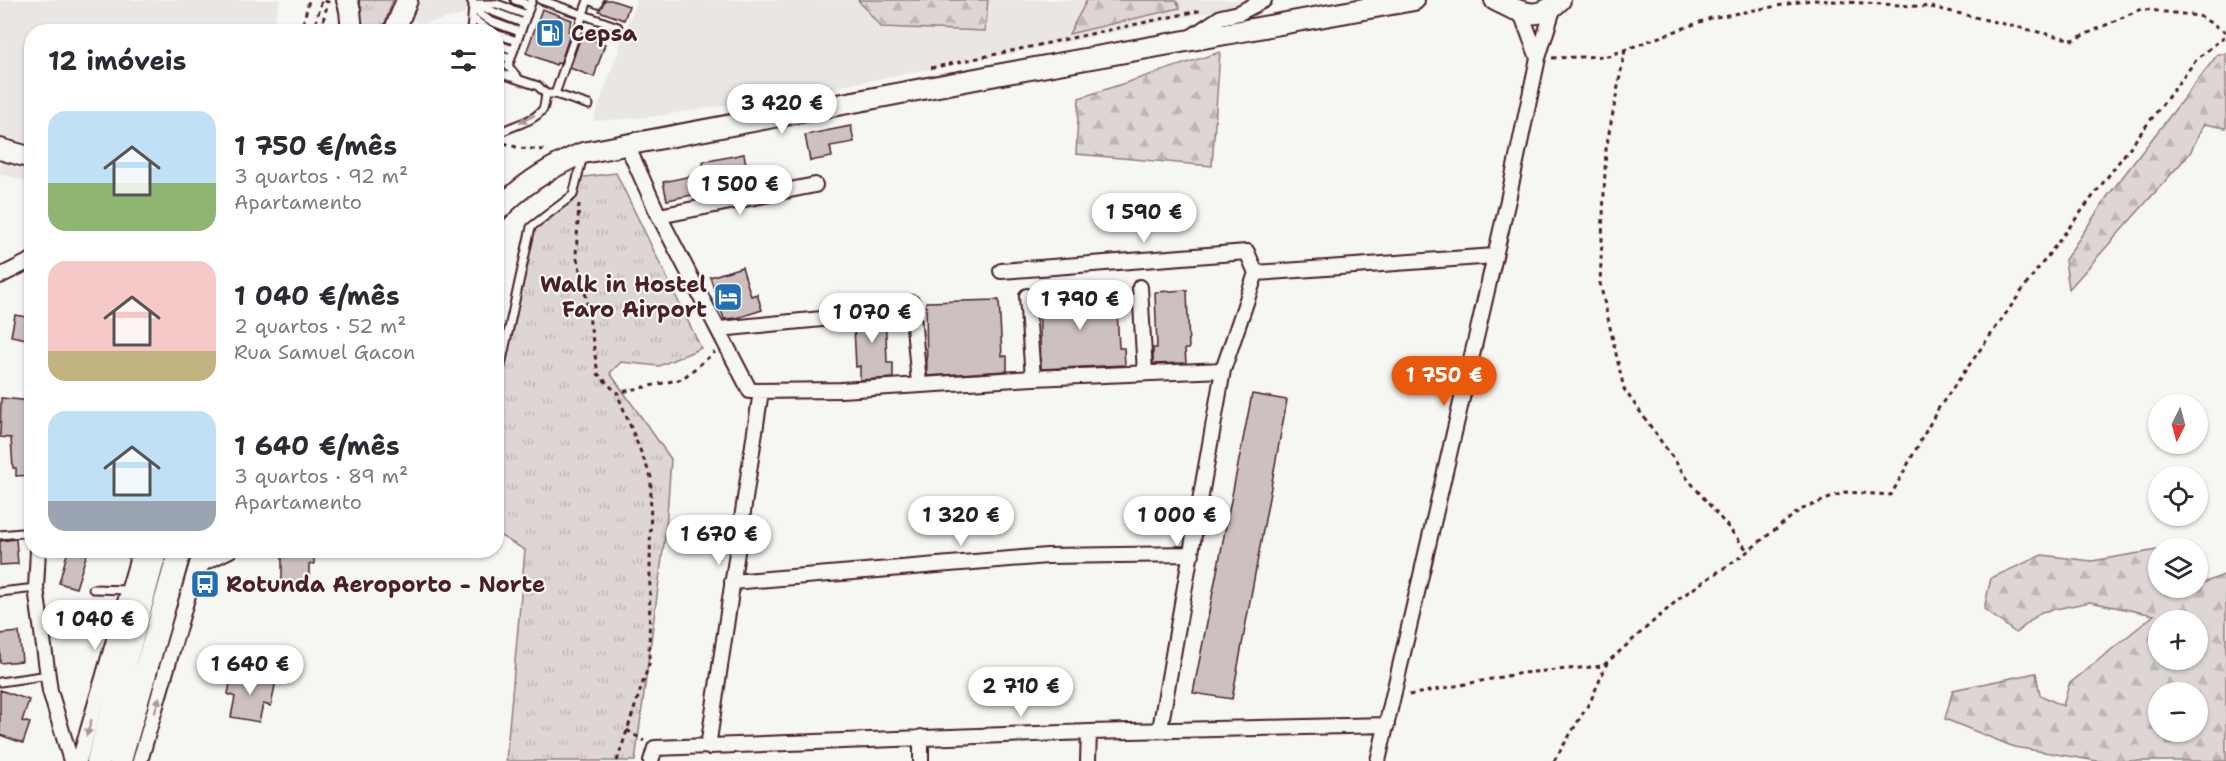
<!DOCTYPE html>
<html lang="pt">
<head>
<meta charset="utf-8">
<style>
  body { margin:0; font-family:"Shantell Sans",sans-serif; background:#f7f7f7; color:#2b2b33; height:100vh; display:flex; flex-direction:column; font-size:22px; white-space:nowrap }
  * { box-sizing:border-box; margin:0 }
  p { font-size:20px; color:#7c7c81 }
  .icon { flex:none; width:33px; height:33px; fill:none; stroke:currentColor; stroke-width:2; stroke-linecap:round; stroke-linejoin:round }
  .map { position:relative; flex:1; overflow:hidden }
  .sheet { position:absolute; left:24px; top:24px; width:480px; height:534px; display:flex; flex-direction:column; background:#fff; border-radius:24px; box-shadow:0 2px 4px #0004 }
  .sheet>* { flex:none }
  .needle { width:39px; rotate:186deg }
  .tools { position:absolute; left:2148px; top:394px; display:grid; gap:12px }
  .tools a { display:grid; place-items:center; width:60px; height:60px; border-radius:50%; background:#fff; box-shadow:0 2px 4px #0004; font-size:30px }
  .price { position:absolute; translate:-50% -51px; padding:0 14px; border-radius:21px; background:#fff; color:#222; font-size:20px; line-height:39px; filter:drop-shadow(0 2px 3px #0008) }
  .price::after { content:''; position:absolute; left:50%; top:36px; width:18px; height:14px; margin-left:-9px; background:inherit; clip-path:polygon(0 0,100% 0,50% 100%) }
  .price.selected { background:#ea580c; color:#fff }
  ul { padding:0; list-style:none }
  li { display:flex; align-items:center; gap:18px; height:150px; padding:0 24px }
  li span { display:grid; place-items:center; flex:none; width:168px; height:120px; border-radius:18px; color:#555 }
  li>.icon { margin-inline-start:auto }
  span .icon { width:72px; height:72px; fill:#fffc; stroke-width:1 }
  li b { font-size:26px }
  h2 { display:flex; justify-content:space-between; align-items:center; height:72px; padding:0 24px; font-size:26px }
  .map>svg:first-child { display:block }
  .built { fill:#e9e6e3 }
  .grass { fill:url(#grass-tufts); stroke:#947a80; stroke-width:1.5 }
  .forest { fill:url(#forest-firs); stroke:#947a80; stroke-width:1.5; fill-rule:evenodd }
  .building { fill:#ccc1c0; stroke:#4a1f2b; stroke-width:1.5 }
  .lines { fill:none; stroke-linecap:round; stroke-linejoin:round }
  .lane-casing { stroke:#4a1f2b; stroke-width:11 }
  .street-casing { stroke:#4a1f2b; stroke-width:18 }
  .secondary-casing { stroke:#4a1f2b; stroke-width:24 }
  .primary-casing { stroke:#4a1f2b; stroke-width:27 }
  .path { stroke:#4a1f2b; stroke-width:3; stroke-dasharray:4.5 4.5; stroke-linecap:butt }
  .lane { stroke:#f6f6f2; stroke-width:7 }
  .street { stroke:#f6f6f2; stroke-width:14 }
  .secondary { stroke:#f6f6f2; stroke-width:20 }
  .primary { stroke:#f6f6f2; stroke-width:22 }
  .oneway { fill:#a99598 }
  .labels { text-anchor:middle; stroke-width:4.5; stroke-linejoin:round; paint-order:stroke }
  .poi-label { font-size:22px; font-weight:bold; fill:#4a1f2b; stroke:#f6f6f2; text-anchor:start }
</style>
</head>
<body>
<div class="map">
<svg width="2226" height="761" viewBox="0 0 2226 761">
  <defs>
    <pattern id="grass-tufts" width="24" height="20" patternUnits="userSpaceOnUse" patternTransform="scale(1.5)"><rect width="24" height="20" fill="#ddd6d5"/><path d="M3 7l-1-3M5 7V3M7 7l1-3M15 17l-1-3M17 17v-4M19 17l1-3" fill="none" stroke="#bfb7b7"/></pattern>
    <pattern id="forest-firs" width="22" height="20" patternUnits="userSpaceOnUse" patternTransform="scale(1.5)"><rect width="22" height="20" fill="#ddd6d5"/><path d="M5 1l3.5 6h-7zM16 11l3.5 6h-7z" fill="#bfb7b7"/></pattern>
  </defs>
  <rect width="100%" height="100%" fill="#f6f6f2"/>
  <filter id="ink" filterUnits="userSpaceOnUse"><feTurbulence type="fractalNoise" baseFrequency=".0167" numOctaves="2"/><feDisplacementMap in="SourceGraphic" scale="12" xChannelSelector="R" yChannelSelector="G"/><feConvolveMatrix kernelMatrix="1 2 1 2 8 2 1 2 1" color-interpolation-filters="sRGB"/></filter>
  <g filter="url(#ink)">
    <!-- built -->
    <path class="built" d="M0 0H280L271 31 32 32 31 182 0 174Z
      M347 0H470L464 15 424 23 380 14Z
      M637 0H1265L1072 41 821 90 650 117 593 121Z"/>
    <!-- grass -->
    <path class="grass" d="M359 0H393L382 31H363Z
      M616 173 701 348 659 366 621 362 610 373 671 459 666 528 635 761H506L525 550 497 534V388L531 227 573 195 577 178Z"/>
    <!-- forest -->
    <path class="forest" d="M858 0H988L985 31 881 27Z
      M1087 0H1176L1180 8 1069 34Z
      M1220 52 1212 166 1076 154 1079 98Z
      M2218 54H2226V128L2204 124 2190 153 2069 289 2065 260 2107 197Z
      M2158 550V588H2177L2180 592 2190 588H2198V585L2226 574V761H2097L2014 747 1945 719 1953 690 2036 673 2040 695 2063 706 2069 684 2154 615 2090 602 2041 612 2016 633 1984 609 1991 578 2042 555 2092 561ZM2158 621H2198V660H2158ZM2158 693H2198V732H2158Z"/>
    <!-- building -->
    <path class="building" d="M605 0H611L629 6 624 20 599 11Z
      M542 9 572 20 568 31 571 32 560 64 557 63 556 65 526 53Z
      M581 36 605 44 594 77 570 68Z
      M851 126 854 142 830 146 832 157 810 161 805 135Z
      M744 154 749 181 691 191 692 195 667 200 663 182 705 173 703 162Z
      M742 267 751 296 757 294 762 310 737 318 724 319 710 277Z
      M1187 290 1189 349H1185L1186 363 1153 364V348H1157L1155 292Z
      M1116 292 1119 348H1124L1125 365 1041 369 1039 296Z
      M999 300 1002 356H1007V371L927 376 926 302Z
      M885 307 887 363H893V378L860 380V366L856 367 853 308Z
      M15 315 32 318V340L11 336Z
      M1252 394 1287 400 1232 699 1193 693Z
      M1 398 32 401 31 475 16 476V468H13L11 438 0 437Z
      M16 539 18 564 0 565V541Z
      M68 550H88L76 588 59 583Z
      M282 550H314V564H309V588L282 587Z
      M19 632 22 661 0 663V634Z
      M232 672 276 680 271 706 263 704 259 722 231 717 235 697 228 694Z
      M0 690 29 700 22 721 30 723 23 743 0 735Z"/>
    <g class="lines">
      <!-- lane casing -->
      <g class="lane-casing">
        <path id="lane" d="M471 0 473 4 471 32
          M515 0 524 3 529 9
          M541 0 618 27
          M589 0 598 4 599 0
          M473 4H497L527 15
          M476 5 523 23
          M473 9 490 21 520 32
          M472 18 491 32
          M496 34 517 41
          M496 44 514 50
          M496 54 511 59
          M496 72 538 86 546 94H555L589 105
          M518 78 508 66 532 0
          M555 94 588 0
          M496 135C510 125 533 123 543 109 545 105 545 98 546 94
          M496 388 531 227 573 195 583 156
          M0 535 32 532
          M93 589 129 590
          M0 592 36 588
          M0 682 49 675"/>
      </g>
      <!-- street casing -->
      <g class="street-casing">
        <path id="street" d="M1521 13 1538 58
          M1191 37 1221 17 1239 13 1264 0
          M627 145 659 216 750 391 841 390 1033 378 1223 370 1256 273 1495 256
          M659 216 815 185
          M1001 271 1247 252 1256 273
          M0 276 32 260
          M1140 287 1145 373
          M1027 296 1033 378
          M912 303 919 384
          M719 329 822 319
          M38 550 36 588 50 691 71 761
          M195 573 204 563 230 550
          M732 582 1047 556 1192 554
          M1160 729 1223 370
          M708 747 761 391
          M79 761 140 550
          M140 761 201 550
          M651 761 655 748 1089 732 1387 725
          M921 761V737
          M1088 761 1089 732
          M1378 761 1508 200 1538 58 1554 6"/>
      </g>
      <!-- secondary casing -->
      <g class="secondary-casing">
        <path id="secondary" d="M347 0 350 10 352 32
          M1495 0C1519 12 1538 23 1560 0
          M394 32 407 0
          M0 149 32 158
          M496 212C521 185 550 167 583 153L1002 74 1414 0"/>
      </g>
      <!-- primary casing -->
      <g class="primary-casing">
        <path id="primary" d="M98 761 156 550
          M120 761 180 550"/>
      </g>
      <!-- path -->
      <path class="path" d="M1814 0 1931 7 2073 40 2141 9 2199 16 2226 32
        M301 32 309 0
        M313 32 322 0 328 2 320 32
        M434 32H436
        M1625 50 1606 149 1600 283 1624 389 1687 478 1748 551
        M1552 58 1608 56 1711 18 1810 0
        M931 68 1203 10
        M504 143 519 148 545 150 546 152
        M579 204 576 255 584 284 598 374 617 393
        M1409 695 1522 673 1603 666 1681 597 1743 555 1800 510 1845 492 1891 495 1938 409 2031 278 2196 60 2226 35
        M627 730 644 741
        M617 761 649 664 651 477 617 393 682 379 715 352
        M1554 761 1591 700 1607 663"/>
      <!-- lane -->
      <use href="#lane" class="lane"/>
      <!-- street -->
      <use href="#street" class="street"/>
      <!-- secondary -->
      <use href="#secondary" class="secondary"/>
      <!-- primary -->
      <use href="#primary" class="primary"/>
    </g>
    <!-- one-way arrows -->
    <defs><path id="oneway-solid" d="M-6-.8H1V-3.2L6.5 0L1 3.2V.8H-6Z" transform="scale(1.5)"/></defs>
    <g class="oneway">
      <use href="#oneway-solid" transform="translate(527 119) rotate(153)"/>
      <use href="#oneway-solid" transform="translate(157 705) rotate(-74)"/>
      <use href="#oneway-solid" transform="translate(89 728) rotate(106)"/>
    </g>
  </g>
  <!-- icons -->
  <defs>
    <g id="fuel-square" transform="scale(1.5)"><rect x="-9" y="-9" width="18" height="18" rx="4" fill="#1f6fb2" stroke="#f6f6f2"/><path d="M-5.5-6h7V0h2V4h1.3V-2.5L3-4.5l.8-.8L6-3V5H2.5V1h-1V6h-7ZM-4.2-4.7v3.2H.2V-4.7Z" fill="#fff"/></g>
    <g id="hotel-square" transform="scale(1.5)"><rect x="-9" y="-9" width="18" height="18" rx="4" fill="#1f6fb2" stroke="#f6f6f2"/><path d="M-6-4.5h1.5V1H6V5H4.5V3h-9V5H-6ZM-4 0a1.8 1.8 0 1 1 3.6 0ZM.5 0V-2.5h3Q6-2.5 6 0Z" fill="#fff"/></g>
    <g id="bus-square" transform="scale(1.5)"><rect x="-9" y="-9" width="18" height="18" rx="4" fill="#1f6fb2" stroke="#f6f6f2"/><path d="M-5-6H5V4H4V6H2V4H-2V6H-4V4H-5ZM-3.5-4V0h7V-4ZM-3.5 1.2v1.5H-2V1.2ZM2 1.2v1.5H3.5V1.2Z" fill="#fff"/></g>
  </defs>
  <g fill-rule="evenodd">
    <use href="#fuel-square" x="550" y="33"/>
    <use href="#hotel-square" x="728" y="297"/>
    <use href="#bus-square" x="205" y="584"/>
  </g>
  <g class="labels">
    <!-- poi labels -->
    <g class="poi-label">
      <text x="571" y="41">Cepsa</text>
      <text x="707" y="292" text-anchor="end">Walk in Hostel<tspan x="707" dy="25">Faro Airport</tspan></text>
      <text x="226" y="592">Rotunda Aeroporto - Norte</text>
    </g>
  </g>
</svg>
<div class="tools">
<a><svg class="needle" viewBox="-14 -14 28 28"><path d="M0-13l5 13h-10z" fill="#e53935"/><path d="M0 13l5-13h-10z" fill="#7c7c81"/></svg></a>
<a><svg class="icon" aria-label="locate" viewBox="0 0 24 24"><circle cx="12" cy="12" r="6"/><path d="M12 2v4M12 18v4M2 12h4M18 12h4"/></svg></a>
<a><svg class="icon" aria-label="layers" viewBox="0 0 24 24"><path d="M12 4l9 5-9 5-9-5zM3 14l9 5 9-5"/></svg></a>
<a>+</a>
<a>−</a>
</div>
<b class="price" style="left:782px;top:135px">3 420 €</b>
<b class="price" style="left:740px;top:216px">1 500 €</b>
<b class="price" style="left:1144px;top:244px">1 590 €</b>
<b class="price" style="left:1080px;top:331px">1 790 €</b>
<b class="price" style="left:872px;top:344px">1 070 €</b>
<b class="price selected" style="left:1444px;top:407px">1 750 €</b>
<b class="price" style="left:961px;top:547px">1 320 €</b>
<b class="price" style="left:1177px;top:547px">1 000 €</b>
<b class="price" style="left:719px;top:566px">1 670 €</b>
<b class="price" style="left:95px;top:651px">1 040 €</b>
<b class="price" style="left:250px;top:696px">1 640 €</b>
<b class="price" style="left:1021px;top:718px">2 710 €</b>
<section class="sheet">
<h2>12 imóveis<svg class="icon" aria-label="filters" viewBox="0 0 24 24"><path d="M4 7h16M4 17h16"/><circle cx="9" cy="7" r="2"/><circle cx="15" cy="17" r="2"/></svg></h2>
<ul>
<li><span style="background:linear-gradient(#bfe0f5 60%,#8fb573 0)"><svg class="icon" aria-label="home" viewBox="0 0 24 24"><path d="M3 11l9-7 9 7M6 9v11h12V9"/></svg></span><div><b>1 750 €/mês</b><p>3 quartos · 92 m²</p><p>Apartamento</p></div></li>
<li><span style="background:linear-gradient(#f6c9c9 75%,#c2b280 0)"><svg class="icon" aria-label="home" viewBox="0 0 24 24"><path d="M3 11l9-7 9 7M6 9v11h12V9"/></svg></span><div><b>1 040 €/mês</b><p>2 quartos · 52 m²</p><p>Rua Samuel Gacon</p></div></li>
<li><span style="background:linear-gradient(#bfe0f5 75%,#9aa5b1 0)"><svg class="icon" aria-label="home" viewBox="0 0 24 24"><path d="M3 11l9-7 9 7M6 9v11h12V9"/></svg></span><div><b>1 640 €/mês</b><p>3 quartos · 89 m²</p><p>Apartamento</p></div></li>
</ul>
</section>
</div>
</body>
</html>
